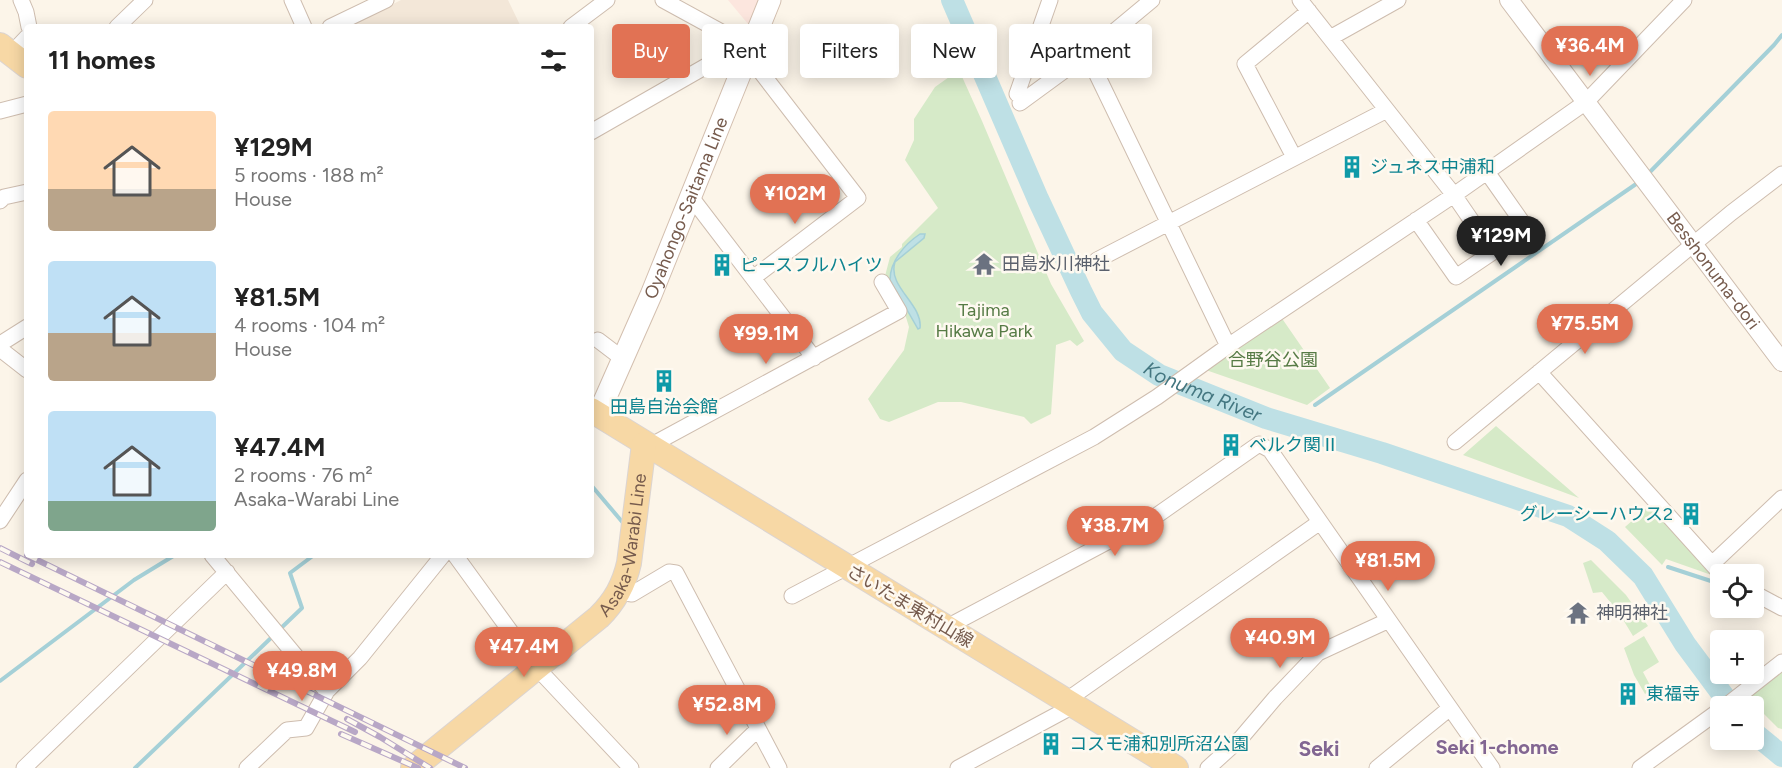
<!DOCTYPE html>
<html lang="en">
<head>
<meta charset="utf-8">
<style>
  body { margin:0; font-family:Figtree,"Noto Sans JP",sans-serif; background:#f6f6f6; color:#222; height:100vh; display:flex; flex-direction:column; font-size:22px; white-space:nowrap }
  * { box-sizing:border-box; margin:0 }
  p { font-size:20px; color:#767676 }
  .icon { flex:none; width:33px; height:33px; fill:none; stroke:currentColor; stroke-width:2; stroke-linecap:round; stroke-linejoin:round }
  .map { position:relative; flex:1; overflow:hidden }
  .details { position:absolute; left:24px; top:24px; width:570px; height:534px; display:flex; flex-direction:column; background:#fff; border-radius:6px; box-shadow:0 3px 15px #0003 }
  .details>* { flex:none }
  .banner { position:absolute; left:612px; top:24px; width:570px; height:54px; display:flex; gap:12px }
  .fabs { position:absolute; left:1710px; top:564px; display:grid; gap:12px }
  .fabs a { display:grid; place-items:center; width:54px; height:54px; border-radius:6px; background:#fff; box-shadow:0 3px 15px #0003; font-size:30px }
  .price { position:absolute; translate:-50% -51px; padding:0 14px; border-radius:21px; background:#e17254; color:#fff; font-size:20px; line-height:39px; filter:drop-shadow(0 2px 3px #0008) }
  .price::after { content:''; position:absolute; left:50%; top:36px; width:18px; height:14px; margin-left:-9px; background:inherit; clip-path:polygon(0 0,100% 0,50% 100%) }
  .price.active { background:#222; color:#fff }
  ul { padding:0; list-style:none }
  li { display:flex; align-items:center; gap:18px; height:150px; padding:0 24px }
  li span { display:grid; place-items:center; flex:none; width:168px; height:120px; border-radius:6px; color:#555 }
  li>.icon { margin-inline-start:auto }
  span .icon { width:72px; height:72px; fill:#fffc; stroke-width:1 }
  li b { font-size:26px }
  h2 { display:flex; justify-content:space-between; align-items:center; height:72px; padding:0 24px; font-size:26px }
  .tag { padding:0 21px; border-radius:6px; background:#fff; box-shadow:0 3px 15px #0003; font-size:21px; line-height:54px }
  .tag.active { background:#e17254; color:#fff }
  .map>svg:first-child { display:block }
  .residential { fill:#f3e7d8 }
  .commercial { fill:#fce6de }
  .green { fill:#d6eac8 }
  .water { fill:#bee0e5; stroke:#a5d0d7; stroke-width:1.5 }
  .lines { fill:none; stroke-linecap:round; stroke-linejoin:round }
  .stream { stroke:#a5d0d7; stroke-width:4 }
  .river { stroke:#bee0e5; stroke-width:22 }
  .minor-casing { stroke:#cebdaf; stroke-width:17 }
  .tertiary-casing { stroke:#cebdaf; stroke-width:20 }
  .secondary-casing { stroke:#d3bfaf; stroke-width:23 }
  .primary-casing { stroke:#dbd4d1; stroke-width:26 }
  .minor { stroke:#fff; stroke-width:15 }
  .tertiary { stroke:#fff; stroke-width:18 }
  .secondary { stroke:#fff; stroke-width:21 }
  .primary { stroke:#f7d8a5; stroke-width:24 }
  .rail-casing { stroke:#b8a7c6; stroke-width:6 }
  .rail { stroke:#fef9f0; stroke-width:4; stroke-dasharray:11; stroke-linecap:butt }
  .labels { text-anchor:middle; stroke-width:5; stroke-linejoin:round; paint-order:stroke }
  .culture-label { font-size:18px; fill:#0d838f; stroke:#fef9f0; text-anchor:start }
  .street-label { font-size:18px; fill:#765b4d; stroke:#fef9f0 }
  .worship-label { font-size:18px; fill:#5b616d; stroke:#fef9f0; text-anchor:start }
  .park-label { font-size:18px; fill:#567b45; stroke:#fef9f0 }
  .water-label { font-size:20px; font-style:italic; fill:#447781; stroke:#fef9f0 }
  .neighbourhood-label { font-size:20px; font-weight:bold; fill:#826692; stroke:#fef9f0 }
  .quarter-label { font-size:21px; font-weight:bold; fill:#826692; stroke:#fef9f0 }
</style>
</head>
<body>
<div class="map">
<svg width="1782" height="768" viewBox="0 0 1782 768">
  <rect width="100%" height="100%" fill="#fcf5e9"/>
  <!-- residential -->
  <path class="residential" d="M401 0H508L521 27H348Z"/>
  <!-- commercial -->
  <path class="commercial" d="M728 0H759L748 24Z"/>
  <!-- green -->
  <path class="green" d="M959 70 982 121 1051 284 1084 341 1077 346 1070 340 1056 345 1051 414 1031 424 1024 417 961 402H938L889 422 880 419 868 399 904 350 909 327 905 314 885 276 890 257 902 247V244L938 208 905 160 914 140V119L935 87Z
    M1281 317 1330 388 1307 405 1203 369Z
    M1496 426 1579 498 1463 455Z
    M1651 504 1720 578 1666 559 1662 565 1625 527Z
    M1591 560 1626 595 1648 626 1633 636 1619 613 1602 592 1593 593 1583 563Z
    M1644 636 1659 662 1643 672 1652 689 1645 694 1634 675 1624 648Z
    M1782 667V729L1778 728 1760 710 1750 691Z"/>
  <!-- water -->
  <path class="water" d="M920 234H925L924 238 895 262C887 287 923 304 920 328L918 329 890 280C890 261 905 244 920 234Z"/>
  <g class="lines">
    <!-- stream -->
    <path class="stream" d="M1647 175 1774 45 1782 35
      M1315 405 1639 182
      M1299 428 1309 423
      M591 485 624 524
      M1668 567 1720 584
      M279 630 302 608 290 573 314 555
      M0 681 134 580 175 555
      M135 768 273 636"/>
    <!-- river -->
    <g class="river">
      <path id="s1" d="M952 0 1038 199 1081 291 1092 313 1123 351 1159 375 1266 418 1382 453 1568 516 1607 541 1643 576 1685 644 1731 706"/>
      <path d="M1754 733 1782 756"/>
    </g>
    <!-- minor casing -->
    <g class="minor-casing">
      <path id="minor" d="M21 0 26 12 29 27
        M292 0 304 27
        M663 0 749 47
        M1300 0 1454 195 1493 252
        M117 27 145 0
        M330 27 386 0
        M571 27 607 0
        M1330 38 1398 0
        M11 54 27 37
        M747 54 858 198 753 278
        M1087 54 1228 346
        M1017 94 1050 0
        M1020 103 1087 54 1152 0
        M0 111 27 104
        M591 132 743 45
        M1294 157 1245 64 1309 11
        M691 197 814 358
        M0 201 4 197 27 192
        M1416 220 1456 277 1527 229 1487 172
        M1097 260 1387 110
        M598 340 623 359
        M0 344 27 327
        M0 349 27 370
        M1539 372 1721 574
        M1455 442 1731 213 1782 174
        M648 447 899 311 882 282
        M0 521 27 480
        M212 555 314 678 327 691
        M455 555 537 668 631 768
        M1712 564 1782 498
        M619 592 632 594 669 572 676 573 779 768
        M1754 593 1782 608
        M792 596 1094 437 1157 397 1228 346 1454 195 1586 102 1684 0
        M945 628 1156 516 1259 444 1270 450 1492 768
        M1067 700 1320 522
        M1726 706 1782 662
        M24 768 227 572
        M247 768 287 730 306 728 327 691 360 658 443 555
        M718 768 758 729
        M958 768 1075 705
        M1208 768 1241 738 1275 698 1318 653 1387 621
        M1377 768 1450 708
        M1640 768 1720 710"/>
    </g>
    <!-- tertiary casing -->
    <g class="tertiary-casing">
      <g id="tertiary">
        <path id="s2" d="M1509 0 1782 362"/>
      </g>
    </g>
    <!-- secondary casing -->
    <g class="secondary-casing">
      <g id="secondary">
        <path id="s3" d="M598 415 651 295 770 0"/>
      </g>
    </g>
    <!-- primary casing -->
    <g class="primary-casing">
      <g id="primary">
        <path d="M0 45 27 66"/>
        <path d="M591 410 1176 768"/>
        <path id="s4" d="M413 768 599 617C615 601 624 585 629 563L644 444"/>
      </g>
    </g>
    <!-- minor -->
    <use href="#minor" class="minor"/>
    <!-- tertiary -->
    <use href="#tertiary" class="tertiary"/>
    <!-- secondary -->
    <use href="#secondary" class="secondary"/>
    <!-- primary -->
    <use href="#primary" class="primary"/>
    <!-- rail casing -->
    <g class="rail-casing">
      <path id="rail" d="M0 548 32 564
        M27 555 465 768
        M0 562 355 732
        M347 719 380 737 430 768
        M341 734 418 768"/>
    </g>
    <!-- rail -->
    <use href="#rail" class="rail"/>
  </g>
  <!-- icons -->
  <defs>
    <g id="building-bare" transform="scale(1.8)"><path d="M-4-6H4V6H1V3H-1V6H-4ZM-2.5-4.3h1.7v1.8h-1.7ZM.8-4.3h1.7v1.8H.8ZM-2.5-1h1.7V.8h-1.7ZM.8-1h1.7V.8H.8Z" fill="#0f9aa8" stroke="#fef9f0" stroke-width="2.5" paint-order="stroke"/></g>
    <g id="temple-bare" transform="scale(1.8)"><path d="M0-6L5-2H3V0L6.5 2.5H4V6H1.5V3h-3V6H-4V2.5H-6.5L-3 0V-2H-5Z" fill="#6b7280" stroke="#fef9f0" stroke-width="2.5" paint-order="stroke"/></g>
  </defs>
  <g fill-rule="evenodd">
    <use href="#building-bare" x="1352" y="167"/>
    <use href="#temple-bare" x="984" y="264"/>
    <use href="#building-bare" x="722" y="265"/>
    <use href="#building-bare" x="664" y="381"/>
    <use href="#building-bare" x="1231" y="445"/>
    <use href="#building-bare" x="1691" y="514"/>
    <use href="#temple-bare" x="1578" y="613"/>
    <use href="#building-bare" x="1628" y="694"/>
    <use href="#building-bare" x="1051" y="744"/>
  </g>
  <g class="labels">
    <!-- culture labels -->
    <g class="culture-label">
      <text x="1370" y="173">ジュネス中浦和</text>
      <text x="740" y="271">ピースフルハイツ</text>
      <text x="664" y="413" text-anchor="middle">田島自治会館</text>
      <text x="1249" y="451">ベルク関Ⅱ</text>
      <text x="1673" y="520" text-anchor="end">グレーシーハウス2</text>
      <text x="1646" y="700">東福寺</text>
      <text x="1069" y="750">コスモ浦和別所沼公園</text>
    </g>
    <!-- street labels -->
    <g class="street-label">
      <text dy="6" stroke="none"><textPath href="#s3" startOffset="225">Oyahongo-Saitama Line</textPath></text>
      <text dy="6" stroke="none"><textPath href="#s2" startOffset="339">Besshonuma-dori</textPath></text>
      <text dy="6" stroke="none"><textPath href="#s4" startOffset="318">Asaka-Warabi Line</textPath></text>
      <text transform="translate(910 606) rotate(31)" y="6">さいたま東村山線</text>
    </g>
    <!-- worship labels -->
    <g class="worship-label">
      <text x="1002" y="270">田島氷川神社</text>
      <text x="1596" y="619">神明神社</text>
    </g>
    <!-- park labels -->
    <g class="park-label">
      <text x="984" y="316">Tajima<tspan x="984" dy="21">Hikawa Park</tspan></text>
      <text x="1273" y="366">合野谷公園</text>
    </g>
    <!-- water labels -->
    <g class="water-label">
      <text dy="7" stroke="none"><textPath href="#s1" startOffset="482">Konuma River</textPath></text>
    </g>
    <!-- neighbourhood labels -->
    <g class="neighbourhood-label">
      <text x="1497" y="754">Seki 1-chome</text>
    </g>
    <!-- quarter labels -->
    <g class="quarter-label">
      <text x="1319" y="756">Seki</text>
    </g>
  </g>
</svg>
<div class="fabs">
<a><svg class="icon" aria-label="locate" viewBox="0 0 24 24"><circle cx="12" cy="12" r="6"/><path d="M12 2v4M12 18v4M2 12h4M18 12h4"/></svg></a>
<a>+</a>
<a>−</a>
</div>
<b class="price" style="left:1590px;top:77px">¥36.4M</b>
<b class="price" style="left:795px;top:225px">¥102M</b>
<b class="price active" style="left:1501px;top:267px">¥129M</b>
<b class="price" style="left:1585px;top:355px">¥75.5M</b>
<b class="price" style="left:766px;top:365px">¥99.1M</b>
<b class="price" style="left:1115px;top:557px">¥38.7M</b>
<b class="price" style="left:1388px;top:592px">¥81.5M</b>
<b class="price" style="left:1280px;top:669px">¥40.9M</b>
<b class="price" style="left:524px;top:678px">¥47.4M</b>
<b class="price" style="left:302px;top:702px">¥49.8M</b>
<b class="price" style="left:727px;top:736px">¥52.8M</b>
<div class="banner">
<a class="tag active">Buy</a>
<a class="tag">Rent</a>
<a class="tag">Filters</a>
<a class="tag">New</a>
<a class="tag">Apartment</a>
</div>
<section class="details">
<h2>11 homes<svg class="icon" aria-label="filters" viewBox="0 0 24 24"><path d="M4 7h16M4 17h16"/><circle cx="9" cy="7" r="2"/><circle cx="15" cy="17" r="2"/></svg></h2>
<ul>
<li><span style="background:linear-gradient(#ffd9b3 65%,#b9a48a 0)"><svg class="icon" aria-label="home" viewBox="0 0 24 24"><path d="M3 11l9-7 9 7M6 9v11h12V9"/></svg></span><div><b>¥129M</b><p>5 rooms · 188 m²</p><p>House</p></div></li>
<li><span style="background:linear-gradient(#bfe0f5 60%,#b9a48a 0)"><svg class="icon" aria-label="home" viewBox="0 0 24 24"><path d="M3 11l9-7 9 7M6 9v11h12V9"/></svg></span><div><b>¥81.5M</b><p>4 rooms · 104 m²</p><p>House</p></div></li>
<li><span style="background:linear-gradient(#bfe0f5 75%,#7fa58c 0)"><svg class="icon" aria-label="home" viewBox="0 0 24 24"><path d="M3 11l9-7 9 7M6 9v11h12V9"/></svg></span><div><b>¥47.4M</b><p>2 rooms · 76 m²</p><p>Asaka-Warabi Line</p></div></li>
</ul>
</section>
</div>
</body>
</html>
